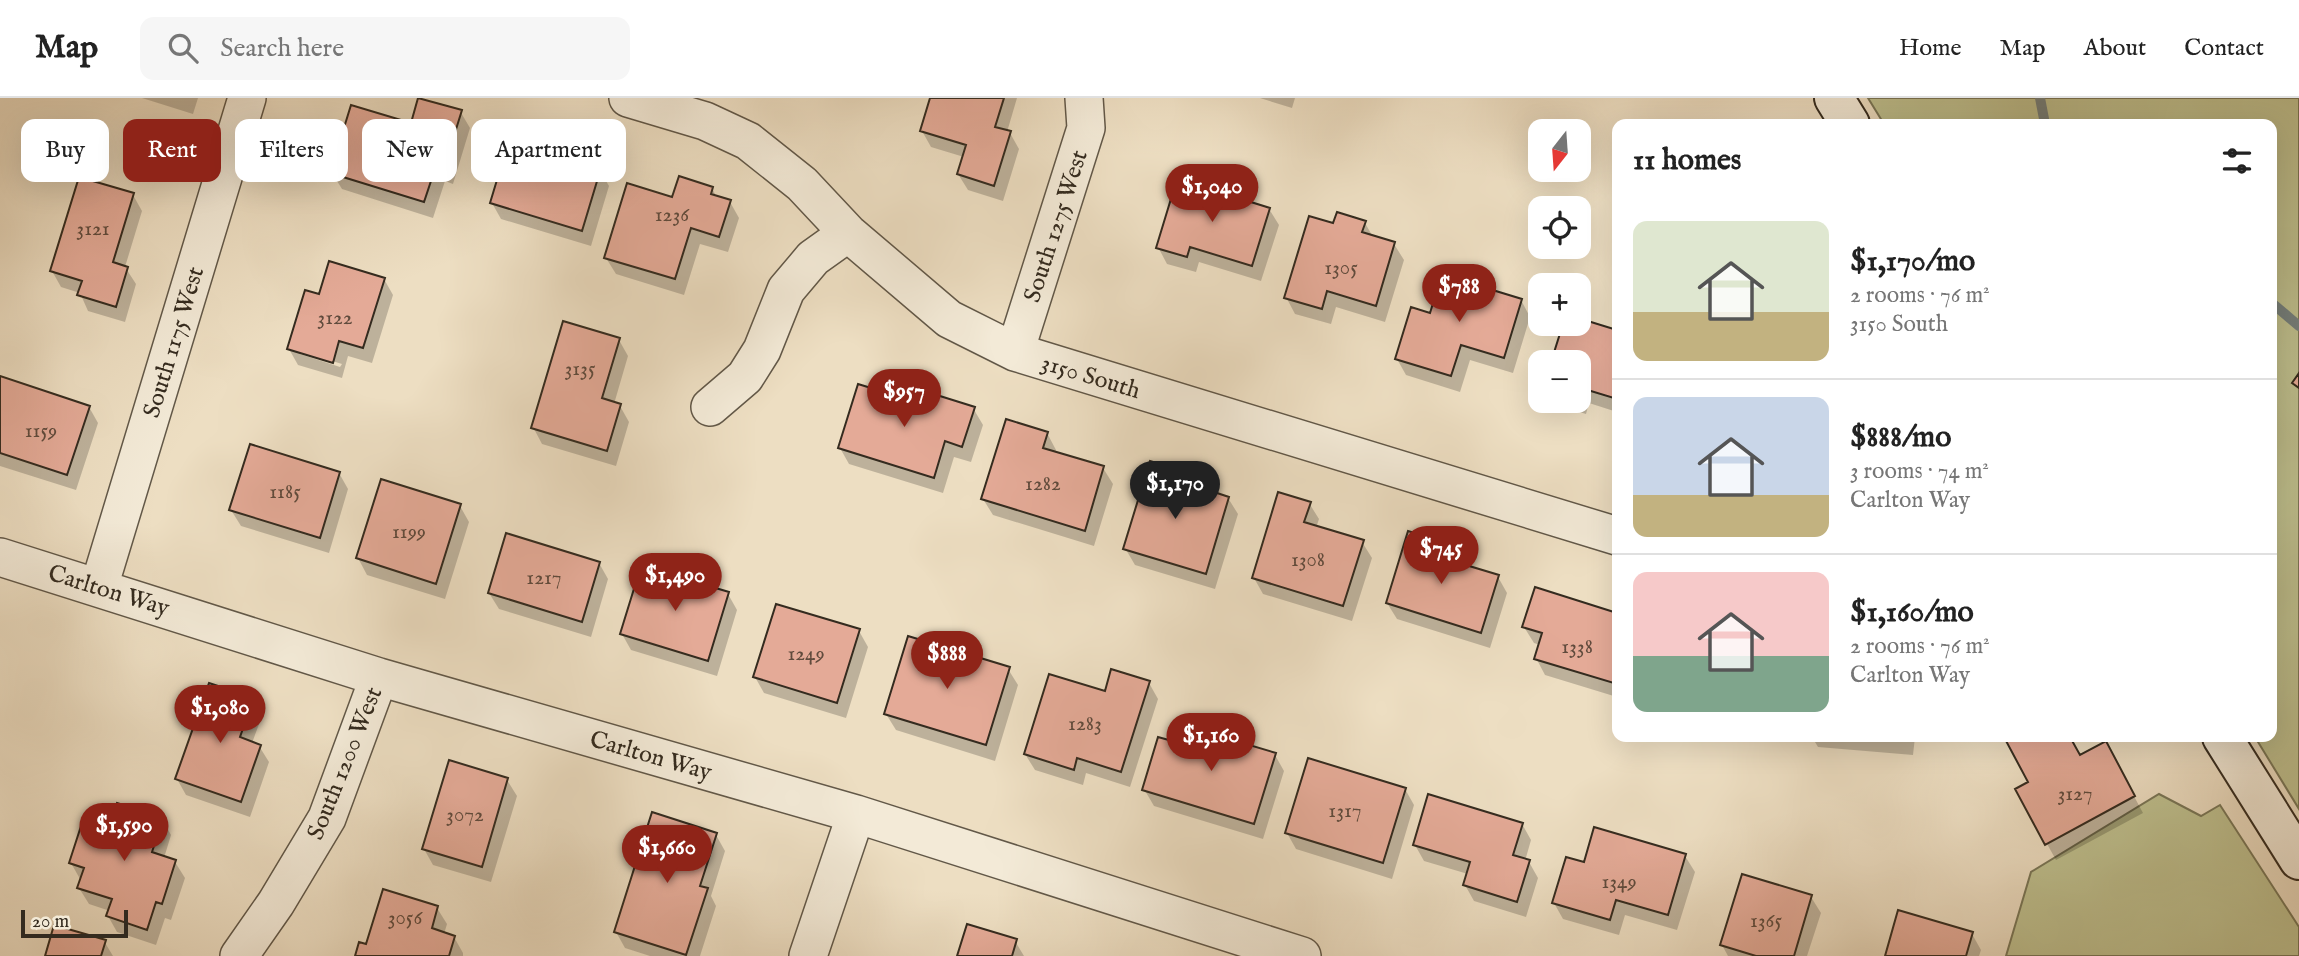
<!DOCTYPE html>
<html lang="en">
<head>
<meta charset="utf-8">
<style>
  body { margin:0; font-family:"IM FELL English",serif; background:#f6f6f6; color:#222; height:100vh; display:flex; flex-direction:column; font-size:26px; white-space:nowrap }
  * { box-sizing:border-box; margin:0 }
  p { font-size:23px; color:#767676 }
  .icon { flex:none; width:38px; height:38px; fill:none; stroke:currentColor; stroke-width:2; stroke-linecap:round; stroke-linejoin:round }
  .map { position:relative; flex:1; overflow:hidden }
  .details { position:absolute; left:1612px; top:21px; width:665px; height:623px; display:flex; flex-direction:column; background:#fff; border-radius:14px; box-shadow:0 7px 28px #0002 }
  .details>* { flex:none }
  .hud { position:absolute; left:21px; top:21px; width:665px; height:63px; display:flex; gap:14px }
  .needle { width:46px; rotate:197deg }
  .fabs { position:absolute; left:1528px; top:21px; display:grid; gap:14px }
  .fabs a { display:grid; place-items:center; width:63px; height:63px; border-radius:14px; background:#fff; box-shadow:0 7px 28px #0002; font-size:35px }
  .scale { position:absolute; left:21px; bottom:18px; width:107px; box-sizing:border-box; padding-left:7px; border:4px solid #342b1f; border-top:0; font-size:19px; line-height:24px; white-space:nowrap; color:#342b1f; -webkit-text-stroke:5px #f3ead7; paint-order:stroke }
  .price { position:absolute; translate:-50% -60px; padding:0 16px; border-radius:24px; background:#8f2418; color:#fff; font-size:23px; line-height:46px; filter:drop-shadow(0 2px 4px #0008) }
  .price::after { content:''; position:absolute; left:50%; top:42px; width:21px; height:16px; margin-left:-10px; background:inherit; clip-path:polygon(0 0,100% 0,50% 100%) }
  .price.active { background:#222; color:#fff }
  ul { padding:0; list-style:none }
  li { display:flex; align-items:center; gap:21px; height:175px; padding:0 21px }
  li+li { border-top:2px solid #e0e0e0 }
  li span { display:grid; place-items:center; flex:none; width:196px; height:140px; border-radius:14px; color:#555 }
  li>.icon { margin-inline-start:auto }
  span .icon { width:84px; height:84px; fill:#fffc; stroke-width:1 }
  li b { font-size:30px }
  h2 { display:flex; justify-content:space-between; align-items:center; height:84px; padding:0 21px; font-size:30px }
  .pill { padding:0 24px; border-radius:14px; background:#fff; box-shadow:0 7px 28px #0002; font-size:24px; line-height:63px }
  .pill.active { background:#8f2418; color:#fff }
  header { display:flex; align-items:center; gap:42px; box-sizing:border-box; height:98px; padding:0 35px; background:#fff; border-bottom:2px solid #e0e0e0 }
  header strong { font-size:33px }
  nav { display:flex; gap:38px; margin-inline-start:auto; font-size:24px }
  .search { width:490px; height:63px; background:#f6f6f6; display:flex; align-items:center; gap:18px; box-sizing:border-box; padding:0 24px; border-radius:14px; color:#767676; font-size:26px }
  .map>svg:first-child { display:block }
  .green { fill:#bec08f; stroke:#797657; stroke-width:2 }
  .shadow { fill:#0003; fill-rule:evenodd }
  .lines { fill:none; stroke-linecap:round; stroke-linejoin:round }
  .stream { stroke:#74807e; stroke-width:10 }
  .building { fill:#e4aa97; stroke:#342b1f; stroke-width:2 }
  .minor-casing { stroke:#625848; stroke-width:40 }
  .secondary-casing { stroke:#342b1f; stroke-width:42 }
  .minor { stroke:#f3ead7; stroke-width:37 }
  .secondary { stroke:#f3ead7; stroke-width:38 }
  .labels { text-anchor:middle; stroke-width:6; stroke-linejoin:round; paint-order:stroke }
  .number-label { font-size:21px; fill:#604b3d }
  .street-label { font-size:24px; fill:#342b1f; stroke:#f3ead7 }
</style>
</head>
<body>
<header>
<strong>Map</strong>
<div class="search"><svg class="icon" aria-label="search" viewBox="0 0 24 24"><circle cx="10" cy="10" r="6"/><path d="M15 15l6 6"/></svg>Search here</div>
<nav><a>Home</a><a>Map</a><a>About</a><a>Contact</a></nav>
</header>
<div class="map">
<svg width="2299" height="858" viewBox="0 0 2299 858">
  <rect width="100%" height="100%" fill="#eddec2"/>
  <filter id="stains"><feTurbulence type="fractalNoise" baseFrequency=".00286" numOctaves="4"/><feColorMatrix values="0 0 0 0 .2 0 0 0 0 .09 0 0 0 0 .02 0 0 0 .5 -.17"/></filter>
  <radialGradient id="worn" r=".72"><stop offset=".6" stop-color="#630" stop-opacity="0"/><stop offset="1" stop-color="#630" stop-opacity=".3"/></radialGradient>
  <!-- green -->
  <path class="green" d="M1868 0H2299V711L2255 639H2272V26H1884Z
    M2159 696 2201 718 2220 707 2299 829V858H2006L2031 774Z"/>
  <!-- shadow -->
  <path class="shadow" d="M142 0H198L193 16Z
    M932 0H1017L1007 34 1010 35 1019 51 1003 103 968 92 958 76 964 59 931 49 922 33Z
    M1260 0H1295L1292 10Z
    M460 13 470 30 453 86 445 83 433 120 342 91 332 75 412 27Z
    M545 41 555 57 552 67 566 71 600 72 609 88 591 148 501 121 492 105 498 84 493 83 484 66Z
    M712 90 717 100 730 104 739 120 728 154 700 146 684 197 616 176 606 160 674 102Z
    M133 97 142 113 125 169 136 186 125 224 88 213 80 195 61 189 52 173Z
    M1269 111 1279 127 1261 183 1199 164 1196 174 1167 166 1158 149Z
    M1365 125 1373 139 1394 146 1404 162 1385 224 1336 209 1331 226 1295 216 1286 199 1334 127Z
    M384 181 393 197 372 265 348 258 342 280 298 267 289 251 320 198ZM300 253 342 266 340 269 300 256Z
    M1488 183 1494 194 1521 202 1530 219 1513 275 1470 262 1460 294 1406 277 1397 261 1431 217 1468 186Z
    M1564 226H1578L1617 234V314L1589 305 1586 316 1554 306 1553 303H1578V264H1553Z
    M619 242 628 258 614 306 620 308 629 324 616 368 542 346 533 329Z
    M0 280 89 309 98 325 76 392 0 368Z
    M921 308 973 310 983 327 971 364 954 359 943 395 849 366 840 350Z
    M1047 335 1056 352 1055 355 1103 370 1113 386 1094 448 993 417 983 401Z
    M339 375 348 391 329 455 241 428 231 412Z
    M1187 376 1197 393 1194 403 1203 405 1228 400 1238 416 1215 491 1135 467 1125 450Z
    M1309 405 1319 421 1316 430 1362 444 1372 460 1352 523 1263 496 1254 480Z
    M460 408 469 424 445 501 367 477 358 460Z
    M1440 444 1449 461 1448 464 1498 479 1507 495 1490 550 1397 521 1387 505Z
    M599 465 608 481 591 539 499 511 489 495Z
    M1536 492 1617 517V599L1545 577 1536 560 1540 547 1534 545 1524 529Z
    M728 496 737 512 717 578 631 552 622 536Z
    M859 533 868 549 846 620 764 595 755 579Z
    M1008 571 1018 587 995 663 896 632 886 616Z
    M1149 585 1158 601 1130 689 1086 675 1083 687 1035 672 1025 656 1106 595Z
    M252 602 262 618 252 645 259 648 269 664 250 719 186 697 177 681Z
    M1812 639H1915L1913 657 1818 649Z
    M2013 639H2069L2080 659 2114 661 2143 715 2056 762 2017 692 2031 685 2007 642Z
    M1275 657 1284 673 1263 741 1154 708 1144 691Z
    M507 682 517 698 491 784 433 767 424 751Z
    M1405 691 1414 707 1392 781 1296 751 1287 735Z
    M162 721 171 737 164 760 175 764 185 780 171 822 165 820 156 847 117 834 108 818 110 813 89 806 79 790 80 781 71 765 98 732Z
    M1522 726 1531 742 1525 763 1529 764 1538 780 1526 819 1474 803 1465 787 1468 776 1424 763 1415 747Z
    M716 737 725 753 711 798 716 808 700 858H650L625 850 616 834Z
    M1685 758 1695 774 1677 832 1625 817 1619 837 1563 821 1554 805 1585 766Z
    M1811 799 1821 815 1807 858H1728L1722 847Z
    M437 810 447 826 444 836 454 839 463 855V858H357L360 846 367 849Z
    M1900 814 1972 836 1981 852 1979 858H1887Z
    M968 828 1015 843 1024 858H959Z
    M55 829 104 843 113 858H47Z"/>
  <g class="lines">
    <!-- stream -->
    <path class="stream" d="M2040 0 2045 26
      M2272 205 2299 228"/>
  </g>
  <!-- building -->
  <path class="building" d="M418 0 462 12 444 70 436 68 424 104 330 75 351 7 411 25Z
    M930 0H1004L995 29 1011 33 994 88 957 76 966 47 920 33Z
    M495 24 547 40 540 61 565 69 568 60 601 70 582 133 490 105 500 72 482 67Z
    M679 78 713 89 711 96 731 102 719 139 691 130 675 181 604 160 627 85 672 99Z
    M79 79 134 95 113 164 128 169 116 209 77 197 82 183 50 173Z
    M1177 81 1270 110 1252 168 1190 149 1187 159 1156 150Z
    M1337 114 1366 123 1362 134 1395 144 1376 208 1327 193 1322 211 1284 200 1309 118 1333 125Z
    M329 163 385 180 363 250 339 243 333 265 287 251 305 192 319 196Z
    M1470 175 1489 181 1486 190 1522 201 1504 260 1461 247 1451 278 1395 261 1411 209 1430 215 1442 176 1467 184Z
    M1578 220 1617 232V301L1581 290 1578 297V264H1551L1563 226H1578Z
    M563 223 620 240 602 300 621 306 607 353 531 330Z
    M2299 275V290L2292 285Z
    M0 278 90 308 67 377 0 355Z
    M858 286 920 305 924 293 975 309 962 349 945 343 934 380 838 350Z
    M1006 321 1048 334 1043 350 1104 368 1085 433 981 401Z
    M250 346 340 374 320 440 229 412Z
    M1150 363 1188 375 1182 397 1202 403 1205 391 1229 399 1206 476 1123 451Z
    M381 381 461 406 436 486 356 460Z
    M1278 394 1311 404 1304 424 1364 442 1343 508 1252 480Z
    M1408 433 1441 443 1436 458 1499 477 1481 535 1386 505Z
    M506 435 600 464 582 524 488 495Z
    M641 468 729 494 708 563 620 536Z
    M1535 489 1617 515 1615 528 1617 529V586L1534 561 1542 535 1522 529Z
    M776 506 860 531 837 605 753 579Z
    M908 538 1010 569 986 647 884 616Z
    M1111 571 1150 583 1121 674 1077 660 1074 672 1024 656 1049 576 1105 593Z
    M209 585 254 600 240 639 261 647 241 704 175 681Z
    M1182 627 1276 655 1254 726 1142 692 1158 639 1176 644Z
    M1870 639H1905V642Z
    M2009 639H2070L2080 657 2106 643 2135 698 2045 747 2015 691 2028 684 2005 641Z
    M1308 660 1406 690 1383 765 1285 735Z
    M449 662 508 680 482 769 422 751Z
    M1428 696 1523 725 1513 757 1530 762 1517 804 1463 787 1470 764 1413 747Z
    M117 705 163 720 152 754 176 762 162 806 156 804 147 832 106 818 112 801 77 790 84 770 69 765 82 725 97 730 104 708 115 712Z
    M652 714 717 735 700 788 708 790 686 857 614 834Z
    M1594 729 1686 756 1668 817 1616 802 1610 822 1552 805 1566 759 1584 764Z
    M1742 776 1812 797 1794 858H1756L1720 847Z
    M383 791 438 808 432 830 455 838 449 858H355L359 844 366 846Z
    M1898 812 1973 834 1966 858H1885Z
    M967 826 1017 841 1012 858H957Z
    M54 827 106 842 101 858H45Z"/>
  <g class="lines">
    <!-- minor casing -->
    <g class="minor-casing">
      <path id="minor" d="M628 0 705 23 748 43 802 86 848 135 949 221 1015 254 1617 438
        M1015 254 1086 30 1084 0
        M710 309 745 279 762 252 786 192 813 160 848 135
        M0 459 379 579 856 716 1302 858
        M99 489 247 0
        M239 858 276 805 327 720 379 579
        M808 858 856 716"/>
    </g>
    <!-- secondary casing -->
    <g class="secondary-casing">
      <path id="secondary" d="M1834 0 1850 26
        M2222 639 2299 762"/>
    </g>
    <!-- minor -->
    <use href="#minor" class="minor"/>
    <!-- secondary -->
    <use href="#secondary" class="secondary"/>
  </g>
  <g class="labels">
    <!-- number labels -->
    <g class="number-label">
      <text x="672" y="123">1236</text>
      <text x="93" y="137">3121</text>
      <text x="1341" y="176">1305</text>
      <text x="335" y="226">3122</text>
      <text x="580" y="277">3135</text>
      <text x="41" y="339">1159</text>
      <text x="1043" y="392">1282</text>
      <text x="285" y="400">1185</text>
      <text x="409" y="440">1199</text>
      <text x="1308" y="468">1308</text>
      <text x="544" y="486">1217</text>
      <text x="1577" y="555">1338</text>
      <text x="806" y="562">1249</text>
      <text x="1085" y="632">1283</text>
      <text x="2075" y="702">3127</text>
      <text x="1345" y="719">1317</text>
      <text x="465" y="723">3072</text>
      <text x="1619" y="790">1349</text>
      <text x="405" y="826">3056</text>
      <text x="1766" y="829">1365</text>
    </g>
    <!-- street labels -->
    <g class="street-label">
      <text transform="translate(1055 128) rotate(-72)" y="8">South 1275 West</text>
      <text transform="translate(173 244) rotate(-73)" y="8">South 1175 West</text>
      <text transform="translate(1091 278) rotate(17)" y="8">3150 South</text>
      <text transform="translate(109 492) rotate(17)" y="8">Carlton Way</text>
      <text transform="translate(651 657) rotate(16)" y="8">Carlton Way</text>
      <text transform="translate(344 665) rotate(-68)" y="8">South 1200 West</text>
    </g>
  </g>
  <rect width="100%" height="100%" filter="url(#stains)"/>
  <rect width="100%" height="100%" fill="url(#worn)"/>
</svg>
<div class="fabs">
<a><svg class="needle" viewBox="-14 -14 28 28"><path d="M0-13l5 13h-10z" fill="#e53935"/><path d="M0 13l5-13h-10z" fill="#767676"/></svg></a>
<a><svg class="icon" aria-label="locate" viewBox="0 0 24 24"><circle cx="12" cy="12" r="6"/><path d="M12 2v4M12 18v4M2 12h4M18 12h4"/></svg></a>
<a>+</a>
<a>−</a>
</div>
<div class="scale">20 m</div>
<b class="price" style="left:1212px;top:126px">$1,040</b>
<b class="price" style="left:1459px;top:226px">$788</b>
<b class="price" style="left:904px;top:331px">$957</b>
<b class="price active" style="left:1175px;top:423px">$1,170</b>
<b class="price" style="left:1441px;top:488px">$745</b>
<b class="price" style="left:675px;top:515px">$1,490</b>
<b class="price" style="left:947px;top:593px">$888</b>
<b class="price" style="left:220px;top:647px">$1,080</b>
<b class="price" style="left:1211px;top:675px">$1,160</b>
<b class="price" style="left:124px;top:765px">$1,590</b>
<b class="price" style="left:667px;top:787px">$1,660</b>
<div class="hud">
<a class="pill">Buy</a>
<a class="pill active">Rent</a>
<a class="pill">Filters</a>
<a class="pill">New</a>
<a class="pill">Apartment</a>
</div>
<section class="details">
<h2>11 homes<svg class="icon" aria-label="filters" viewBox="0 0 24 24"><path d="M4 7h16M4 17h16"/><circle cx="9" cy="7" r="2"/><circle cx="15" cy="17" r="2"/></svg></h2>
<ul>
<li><span style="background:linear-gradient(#dfe7d0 65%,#c2b280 0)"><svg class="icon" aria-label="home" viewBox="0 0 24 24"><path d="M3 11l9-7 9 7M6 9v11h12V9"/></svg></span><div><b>$1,170/mo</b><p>2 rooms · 76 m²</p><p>3150 South</p></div></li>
<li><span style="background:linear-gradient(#c9d6e8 70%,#c2b280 0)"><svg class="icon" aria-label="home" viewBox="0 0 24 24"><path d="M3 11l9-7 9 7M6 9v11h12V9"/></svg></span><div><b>$888/mo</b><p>3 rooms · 74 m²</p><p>Carlton Way</p></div></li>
<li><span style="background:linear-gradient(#f6c9c9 60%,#7fa58c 0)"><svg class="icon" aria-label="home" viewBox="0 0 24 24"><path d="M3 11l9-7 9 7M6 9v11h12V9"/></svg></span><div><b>$1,160/mo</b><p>2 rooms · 76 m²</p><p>Carlton Way</p></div></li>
</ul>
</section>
</div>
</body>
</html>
